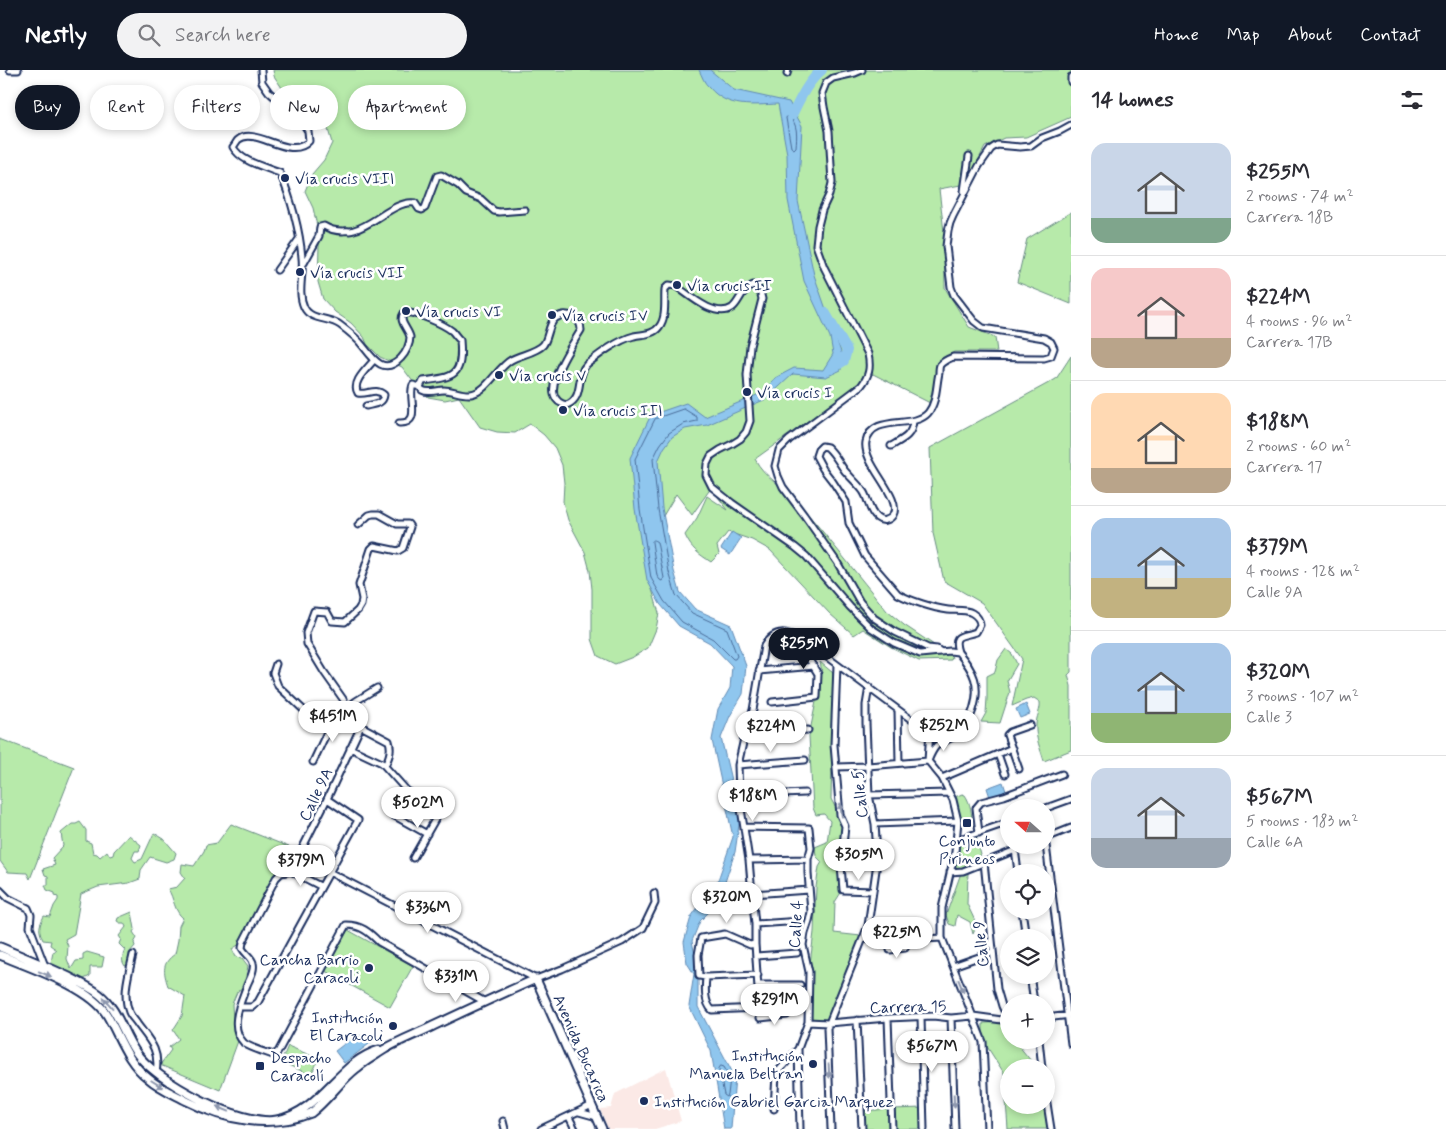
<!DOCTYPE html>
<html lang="en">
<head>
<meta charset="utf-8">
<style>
  body { margin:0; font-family:Mynerve,sans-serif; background:#f2f2f3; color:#2b2b33; height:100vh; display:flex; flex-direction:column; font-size:19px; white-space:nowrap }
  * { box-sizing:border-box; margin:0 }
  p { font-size:16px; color:#7c7c81 }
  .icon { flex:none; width:28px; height:28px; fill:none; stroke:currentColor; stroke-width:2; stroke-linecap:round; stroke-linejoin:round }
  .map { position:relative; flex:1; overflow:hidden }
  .panel { display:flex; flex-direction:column; background:#fff; width:375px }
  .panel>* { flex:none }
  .guide { position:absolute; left:15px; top:15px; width:475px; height:45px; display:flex; gap:10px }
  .needle { width:32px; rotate:291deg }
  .tools { position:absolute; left:1000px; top:729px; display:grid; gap:10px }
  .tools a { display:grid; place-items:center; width:55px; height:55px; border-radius:50%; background:#fff; box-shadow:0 2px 8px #0003; font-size:25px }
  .price { position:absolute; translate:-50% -42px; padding:0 11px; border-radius:18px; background:#fff; color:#222; font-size:16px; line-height:32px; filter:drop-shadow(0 1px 2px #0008) }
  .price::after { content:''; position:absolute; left:50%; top:30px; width:15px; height:11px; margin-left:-8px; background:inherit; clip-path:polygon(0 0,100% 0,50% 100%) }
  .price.active { background:#111827; color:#fff }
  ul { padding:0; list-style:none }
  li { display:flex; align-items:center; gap:15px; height:125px; padding:0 20px }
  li+li { border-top:1px solid #e1e1e2 }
  li span { display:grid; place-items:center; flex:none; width:140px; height:100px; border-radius:15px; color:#555 }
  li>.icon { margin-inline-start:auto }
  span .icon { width:60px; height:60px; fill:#fffc; stroke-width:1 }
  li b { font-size:21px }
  h2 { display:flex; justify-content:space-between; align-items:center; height:60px; padding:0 20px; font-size:21px }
  .chip { padding:0 18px; border-radius:22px; background:#fff; box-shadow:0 2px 8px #0003; font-size:18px; line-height:45px }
  .chip.active { background:#111827; color:#fff }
  header { display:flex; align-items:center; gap:30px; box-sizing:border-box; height:70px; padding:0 25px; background:#111827; color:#fff }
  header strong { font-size:24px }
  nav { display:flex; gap:28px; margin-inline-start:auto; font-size:18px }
  .search { width:350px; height:45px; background:#f2f2f3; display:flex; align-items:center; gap:12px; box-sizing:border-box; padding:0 18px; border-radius:28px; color:#7c7c81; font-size:19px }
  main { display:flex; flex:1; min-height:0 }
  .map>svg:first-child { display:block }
  .built { fill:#fbe9e6 }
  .green { fill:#b7eaaa; stroke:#698c84 }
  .water { fill:#8fc6ee; stroke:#618ab4 }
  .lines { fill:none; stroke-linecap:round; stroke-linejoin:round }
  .shore { stroke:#496b98; stroke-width:1 }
  .river { stroke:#8fc6ee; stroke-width:10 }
  .street-casing { stroke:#1b2f5e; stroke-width:9 }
  .secondary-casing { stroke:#1b2f5e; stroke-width:11 }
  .street { stroke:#fff; stroke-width:5 }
  .secondary { stroke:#fff; stroke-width:7 }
  .oneway { fill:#8d97ae }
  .poi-dot { fill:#1b2f5e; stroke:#fff; stroke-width:2 }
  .labels { text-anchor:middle; stroke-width:5; stroke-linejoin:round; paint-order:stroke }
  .poi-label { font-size:16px; fill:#1b2f5e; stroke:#fff; text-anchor:start }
  .street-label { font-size:16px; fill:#1b2f5e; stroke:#fff }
</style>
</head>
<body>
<header>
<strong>Nestly</strong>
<div class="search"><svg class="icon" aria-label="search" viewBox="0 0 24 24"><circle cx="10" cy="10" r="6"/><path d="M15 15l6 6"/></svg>Search here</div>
<nav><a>Home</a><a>Map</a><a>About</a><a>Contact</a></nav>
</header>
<main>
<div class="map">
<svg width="1071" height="1059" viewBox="0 0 1071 1059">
  <rect width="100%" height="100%" fill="#fff"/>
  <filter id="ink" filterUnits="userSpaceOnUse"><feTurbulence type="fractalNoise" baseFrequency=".02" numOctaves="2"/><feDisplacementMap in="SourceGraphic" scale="10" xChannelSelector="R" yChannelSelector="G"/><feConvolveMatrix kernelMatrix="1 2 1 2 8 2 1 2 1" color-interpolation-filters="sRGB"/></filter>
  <g filter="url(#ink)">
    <!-- built -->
    <path class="built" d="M666 998 681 1051 655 1059H608L600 1039 611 1038 615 1024Z"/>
    <!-- green -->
    <path class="green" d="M273 0H1071V47L1026 67 1004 68 985 77 966 114 939 119 944 162 945 218 969 257 995 267 997 282H954L939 291 930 333 873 304 755 389C764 407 783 416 796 430 827 466 857 504 887 541L904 555 952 587 951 590 919 591 891 577 863 559 854 565 830 544 770 480 752 470 728 462 717 476 719 484 711 492C699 484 691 479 685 465L697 448 707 426 728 440 711 418 692 445 676 424 656 458 649 509 659 543 656 559 648 578 633 587 615 594 598 586 592 569V519L590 501 585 482 568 450 563 432 564 413 562 395 555 378 544 365 530 354 515 363 497 362 480 357 459 327 445 330 428 327 423 318 414 313 402 297 380 287 367 274 364 267 351 253 335 242 323 229 318 212 319 175 317 156 313 138 305 121 312 104 324 90 332 73 327 56 297 35 284 21 274 6Z
      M1071 142V234L1017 212 1027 169Z
      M1071 286V602L1068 605 1071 616V680L1044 691C1041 680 1035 668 1036 655 1036 647 1041 640 1040 632L1034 628 1026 630 1012 636 1022 589 982 533 944 511 933 463 930 378 1056 309Z
      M1006 579 1012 584 1017 594 1007 611 1010 622 1000 653 981 652 986 643 987 628V606L995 602 998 590Z
      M820 592 833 603 834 615 831 729 845 756 842 821 835 832 834 863 861 866 828 951 809 952V902L814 862 816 817 819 797 822 792 816 786 815 777 827 772 830 751 824 744 816 745 813 738 809 666 822 602Z
      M0 669 74 697 30 809 27 803 8 802 0 791Z
      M962 724 965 725C970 732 973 745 971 754L962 755 960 753 954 729 955 727Z
      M80 752 86 760V771L91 773 93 783 97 784 100 787 107 781 110 786 113 785 114 781 129 765 141 775 139 781H135L132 788 135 792 142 789 154 763 164 769 176 783 174 789 166 792 150 787 141 800 140 809 129 813 98 817 81 824 74 864 65 869 68 876 67 889 71 899 76 891 83 890V884L87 882 104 887 102 897H90V906L84 909 72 905 49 903 53 882 57 880 50 875 51 871 43 870C38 859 39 856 44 846L50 847 54 836 58 830V827L55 826V823L47 820 45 815H48V806L45 805 43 799 55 795 52 788 63 776 61 763 72 754H76Z
      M231 754 299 781 291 801 281 803 243 872 232 879 236 887 242 888 248 896 244 916 237 922 232 934 233 952 238 971 220 1020 160 995 171 980 169 977 179 969 173 960 182 946 185 926 168 916C163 901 162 893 175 884L178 870 179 856 183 848C174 841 174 828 168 819L177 817 185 808 181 802 182 794 194 796 204 781 206 775 217 773Z
      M975 762 981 785 960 800 952 797 961 766Z
      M968 802 967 834 977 855 973 864 970 852 957 845 955 856 949 854 946 845 961 803Z
      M132 842 135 859 133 862 137 868 134 873 135 876 129 883 130 893 125 896C121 890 122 887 125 880L119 874 121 869 119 866 126 857 124 853H120L117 851 118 848Z
      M348 860 413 896 390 937 325 901Z
      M1006 952 1009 970H1014L1036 997 1009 998V1035H1046L1049 1059H1008L1004 1003 986 975 983 967V953Z
      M288 976 319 989 311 1005 281 992Z
      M923 1038 924 1059H862L861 1041 892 1039Z"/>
    <!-- water -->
    <path class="water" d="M699 0H710L734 20 789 32 802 56 798 131 814 205 842 285 841 300 826 307 793 304 766 329 707 355 685 359 672 367 664 378 658 391 662 438 674 501 680 522 695 539 731 555 746 596 743 624 730 646 721 668 740 748 735 782 718 833 700 851 692 871 698 899V937L735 1007 731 1059H724L711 981 689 936 694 904 687 893 684 872 691 847 701 833 711 830 733 767 712 670 718 639 730 618 732 596 710 573 679 556 660 534 647 510 635 439 630 388 651 345 686 333 705 347 764 322 775 308 794 298 823 300 833 284 830 267 804 211 788 130 787 84 778 34C753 35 727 39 709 17 704 13 702 6 699 0Z
      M732 462 741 468 730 485 721 479Z
      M1026 634 1030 644 1020 648 1016 639Z
      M1003 712 1006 721 990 727 987 718Z
      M356 965 377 968 344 993 335 981Z"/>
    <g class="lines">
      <!-- shore -->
      <path class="shore" d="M789 46C798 54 797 65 796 77L794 79 791 77 786 48Z
        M684 339 697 347V351L683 354 669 363 660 375 653 389 658 439 669 502 676 525 692 543 727 559 737 586 735 589H733L713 569 682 552 664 531 651 508 640 439 635 389 655 349Z
        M654 470 657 472 664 508 662 511 660 510 657 506 652 472Z
        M721 996 724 997 730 1008 728 1025 727 1027 724 1025 719 999Z"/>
      <!-- river -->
      <path class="river" d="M792 45C800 29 808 11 822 0
        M825 242 847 280 844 291 831 299"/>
      <!-- street casing -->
      <g class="street-casing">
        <path id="street" d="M10 0H18
          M261 0 262 12 269 22 303 53 308 61 309 71C290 92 255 55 238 70 236 72 235 75 233 77 241 92 265 97 280 103 291 128 300 161 302 188 304 204 297 222 304 237 310 251 330 247 340 255 348 261 357 268 363 276 373 289 384 306 401 288 406 283 410 274 410 267 408 258 398 252 404 243 415 241 443 254 452 261 455 264 457 268 460 270 463 306 455 307 423 311L420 317 422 320C429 324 436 320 444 320 453 320 461 325 471 324 488 321 497 298 511 290 520 285 537 282 543 275 549 268 548 253 556 248 566 241 581 247 581 260 573 274 533 329 567 335 585 327 575 306 587 294 600 284 618 270 634 266 643 264 653 265 659 257 667 247 664 231 665 219L669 215 676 216C689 225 715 249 732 238 740 232 740 221 753 215L757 217 760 221 762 229 750 276 747 305 750 351 746 362 740 369 732 374 720 380 711 386 707 394 706 405 712 417 732 433 795 477 806 486 850 537 871 558 894 573 920 584 950 581 958 582C974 601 981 615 973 640 970 649 966 657 959 663 942 676 938 666 928 691
          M862 0 855 3 833 8 826 13 822 23 824 37 829 61 832 113 829 125 822 140 818 156 816 175 824 197 868 284C871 298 869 306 861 316L789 370 779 380 775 396 778 406 783 417 804 445 837 492 860 532 874 548 895 562 928 578 937 579 941 582
          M787 4 788 0
          M1071 7V12
          M964 121 969 86
          M304 193 319 166 320 157 324 156C330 160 336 161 343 161 347 160 350 162 354 160 374 155 395 130 415 133L419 139 422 140 425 138 437 106 441 105 458 115 466 123 481 129 494 141 499 142 525 140
          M277 200 299 169
          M366 336C375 334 383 334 384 325 376 317 367 325 358 323 351 312 367 299 374 290
          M399 353C423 354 407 328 413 315L420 317
          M891 376C903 369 912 366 913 351
          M958 582C952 563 962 567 976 562L980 555C980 550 977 546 972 543 965 539 955 541 948 540 933 538 911 531 898 524L865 486 849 453 846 432 833 412 823 399 816 386 818 380 822 376 827 377C835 384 839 393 845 401 851 408 858 414 863 421 869 429 868 441 877 448 882 452 889 451 893 445 903 428 862 394 866 372 872 343 913 360 928 343 937 332 936 316 939 303 939 300 939 297 940 295 943 291 948 289 953 287L1044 288 1051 286 1054 278 1051 272 1044 268 983 258 974 251 954 225 951 217 946 176 948 161 950 153 953 146 979 96 991 79 997 75 1020 77 1031 76 1042 68 1060 61 1071 55
          M276 594 273 603 278 616 310 646 340 645 389 671C392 680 389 687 385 696
          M837 595 834 675 840 745 845 756 841 796 843 820 873 821
          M759 601 814 596
          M772 632 817 627 818 604 810 591 811 575
          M347 638 356 631 377 618
          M898 640 899 693
          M346 649 347 638 343 629 324 602 307 574 306 563 314 541 327 542 332 551 345 552 358 540 361 535 362 529 359 515 371 479 374 476 398 481 403 478 410 457 408 454H397L379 444H373L369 445 358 455
          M930 660 928 691 942 708 953 730 958 751 955 782 942 838V868L983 972 987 1059
          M745 664 808 660
          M350 678 382 693 407 721 441 739 413 788
          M998 684 1005 704
          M313 692 335 645
          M738 695 805 690
          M837 697 868 696 928 691
          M1019 699 1007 665 1010 662 1030 655
          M942 708 1012 678
          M869 725 949 723
          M739 726 805 723
          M1046 738 1071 729
          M393 745 427 764
          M875 754 958 751
          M744 757 809 758 811 778 808 789V803L811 842 809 851 805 863 803 875 809 902 808 952 798 979 776 1004 774 1039
          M979 763 976 738 981 732 1004 726 1062 704
          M1046 768 1071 758
          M957 770 1009 752
          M1046 775 1071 974
          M1015 779 1018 802
          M749 790 808 789
          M984 792 997 919 1002 936 1009 951
          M329 802 536 909 562 899 622 872 643 858 655 833 654 823
          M950 802 963 801 1028 775
          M296 804 297 789 327 729 361 656
          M320 816 291 801 281 803 276 808 243 872 242 878C245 884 252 887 253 893 255 900 250 908 247 915 241 932 228 957 244 973 250 978 265 982 273 985L278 982 346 855C361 855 369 862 379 872L485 932
          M0 820 8 828 28 838 31 845 30 857 45 896
          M752 824 809 820
          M1022 840 1026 868
          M755 854 802 851
          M863 868 888 869 904 866 905 870 942 868
          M888 869 890 880 905 878V870
          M755 874 750 875 725 864 701 868 698 885 699 906 706 907 758 905
          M133 885C129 903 122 924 129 942 131 947 136 951 138 955 151 972 160 981 156 1003
          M756 886 797 883
          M953 896 993 882
          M1030 905 1034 932
          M706 907C705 918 704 932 712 940L759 938
          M758 915H800
          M239 937H252L258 932 358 750 327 729
          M787 945 760 948 755 874V854L752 824 749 790 739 726 738 695 745 664 753 640 764 576C775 557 787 562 804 570L916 653 930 660 952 667
          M921 947 924 1059
          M888 948 892 1059
          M951 948 955 1059
          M1046 948 1070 945
          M857 950 862 1059
          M808 952 828 953 888 948 933 946 951 948 973 946 1009 951
          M1039 970 1042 998
          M798 979 800 1059
          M1046 1027 1051 1059
          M579 1042 597 1047
          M569 1047 575 1059
          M503 1051 505 1059
          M541 1059 592 1035
          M831 1059 827 958 868 856 876 800 877 784 875 754 869 725 866 653V635L869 617"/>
      </g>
      <!-- secondary casing -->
      <g class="secondary-casing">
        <path id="secondary" d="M0 877C23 887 47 896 69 907 79 912 90 917 99 924 118 939 122 962 135 981 154 1011 242 1057 277 1050 322 1041 338 992 379 980
          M0 885C31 898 90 917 107 945 120 967 127 992 148 1008 159 1018 174 1024 187 1031 226 1051 271 1059 311 1043 328 1030 340 1011 357 998 365 991 376 985 385 979 400 970 417 964 433 956 467 940 501 924 536 909L602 1059"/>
      </g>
      <!-- street -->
      <use href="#street" class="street"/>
      <!-- secondary -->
      <use href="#secondary" class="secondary"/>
    </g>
    <!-- one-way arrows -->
    <defs><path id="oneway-solid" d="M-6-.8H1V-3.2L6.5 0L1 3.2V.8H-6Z" transform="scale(1.25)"/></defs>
    <g class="oneway">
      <use href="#oneway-solid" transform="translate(841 740) rotate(-98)"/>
      <use href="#oneway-solid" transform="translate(45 904) rotate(23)"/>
      <use href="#oneway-solid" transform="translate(961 916) rotate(68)"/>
      <use href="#oneway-solid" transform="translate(108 933) rotate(-132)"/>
      <use href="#oneway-solid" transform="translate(829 1001) rotate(87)"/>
      <use href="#oneway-solid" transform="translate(157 1014) rotate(32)"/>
      <use href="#oneway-solid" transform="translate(954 1031) rotate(88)"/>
      <use href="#oneway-solid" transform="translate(223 1039) rotate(-157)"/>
    </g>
  </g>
  <!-- markers -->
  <g class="poi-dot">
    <circle cx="285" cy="108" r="5"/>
    <circle cx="300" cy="202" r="5"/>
    <circle cx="677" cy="215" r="5"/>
    <circle cx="406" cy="241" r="5"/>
    <circle cx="552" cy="245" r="5"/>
    <circle cx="499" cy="305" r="5"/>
    <circle cx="747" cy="322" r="5"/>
    <circle cx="563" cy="340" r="5"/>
    <rect x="962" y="748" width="10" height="10" rx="2.5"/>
    <circle cx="369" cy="898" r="5"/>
    <circle cx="393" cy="956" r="5"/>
    <circle cx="813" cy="994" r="5"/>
    <rect x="255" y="991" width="10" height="10" rx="2.5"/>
    <circle cx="644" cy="1031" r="5"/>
  </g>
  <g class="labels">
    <!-- poi labels -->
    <g class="poi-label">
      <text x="295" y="114">Vía crucis VIII</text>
      <text x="310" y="208">Vía crucis VII</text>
      <text x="687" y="221">Vía crucis II</text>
      <text x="416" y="247">Vía crucis VI</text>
      <text x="562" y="251">Vía crucis IV</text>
      <text x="509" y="311">Vía crucis V</text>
      <text x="757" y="328">Vía crucis I</text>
      <text x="573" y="346">Vía crucis III</text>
      <text x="967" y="776" text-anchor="middle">Conjunto<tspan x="967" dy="18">Pirineos</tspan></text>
      <text x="359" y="895" text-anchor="end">Cancha Barrio<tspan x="359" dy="18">Caracoli</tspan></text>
      <text x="383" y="953" text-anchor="end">Institución<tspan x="383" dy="18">El Caracoli</tspan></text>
      <text x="803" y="991" text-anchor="end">Institución<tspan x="803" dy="18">Manuela Beltran</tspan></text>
      <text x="270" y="993">Despacho<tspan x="270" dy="18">Caracolí</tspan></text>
      <text x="654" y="1037">Institución Gabriel Garcia Marquez</text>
    </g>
    <!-- street labels -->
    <g class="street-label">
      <text transform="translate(315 724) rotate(-64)" y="6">Calle 9A</text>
      <text transform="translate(859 724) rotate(-96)" y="6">Calle 5</text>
      <text transform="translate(795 854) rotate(-86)" y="6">Calle 4</text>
      <text transform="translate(980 874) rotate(-96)" y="6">Calle 9</text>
      <text transform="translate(908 936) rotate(-1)" y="6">Carrera 15</text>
      <text transform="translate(582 978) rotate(66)" y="6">Avenida Bucarica</text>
    </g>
  </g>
</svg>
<div class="tools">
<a><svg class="needle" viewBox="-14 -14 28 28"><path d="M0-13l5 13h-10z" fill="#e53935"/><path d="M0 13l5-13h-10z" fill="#7c7c81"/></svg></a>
<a><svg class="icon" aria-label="locate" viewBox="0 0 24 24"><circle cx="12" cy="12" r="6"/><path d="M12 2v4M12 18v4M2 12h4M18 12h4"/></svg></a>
<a><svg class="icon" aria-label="layers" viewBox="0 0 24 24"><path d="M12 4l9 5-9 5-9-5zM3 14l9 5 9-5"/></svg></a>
<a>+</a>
<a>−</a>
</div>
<b class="price active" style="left:804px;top:600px">$255M</b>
<b class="price" style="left:333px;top:673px">$451M</b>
<b class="price" style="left:944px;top:682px">$252M</b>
<b class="price" style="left:771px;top:683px">$224M</b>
<b class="price" style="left:753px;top:752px">$188M</b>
<b class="price" style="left:418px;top:759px">$502M</b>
<b class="price" style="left:859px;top:811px">$305M</b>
<b class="price" style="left:301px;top:817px">$379M</b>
<b class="price" style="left:727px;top:854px">$320M</b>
<b class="price" style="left:428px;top:864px">$336M</b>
<b class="price" style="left:897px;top:889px">$225M</b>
<b class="price" style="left:456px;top:933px">$331M</b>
<b class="price" style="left:775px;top:956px">$291M</b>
<b class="price" style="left:932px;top:1003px">$567M</b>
<div class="guide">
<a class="chip active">Buy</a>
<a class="chip">Rent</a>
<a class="chip">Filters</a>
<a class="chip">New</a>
<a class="chip">Apartment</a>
</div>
</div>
<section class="panel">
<h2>14 homes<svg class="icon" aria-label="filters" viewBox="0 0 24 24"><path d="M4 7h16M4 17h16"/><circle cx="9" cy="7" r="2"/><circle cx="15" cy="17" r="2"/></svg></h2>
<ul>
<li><span style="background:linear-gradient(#c9d6e8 75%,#7fa58c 0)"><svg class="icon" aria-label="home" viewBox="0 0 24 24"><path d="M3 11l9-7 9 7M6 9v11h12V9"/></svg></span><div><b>$255M</b><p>2 rooms · 74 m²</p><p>Carrera 18B</p></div></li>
<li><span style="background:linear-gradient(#f6c9c9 70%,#b9a48a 0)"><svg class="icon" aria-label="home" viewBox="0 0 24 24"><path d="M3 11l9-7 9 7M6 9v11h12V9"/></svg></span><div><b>$224M</b><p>4 rooms · 96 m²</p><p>Carrera 17B</p></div></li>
<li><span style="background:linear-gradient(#ffd9b3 75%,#b9a48a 0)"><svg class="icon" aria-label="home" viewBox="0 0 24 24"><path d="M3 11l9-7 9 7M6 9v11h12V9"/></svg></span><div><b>$188M</b><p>2 rooms · 60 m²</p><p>Carrera 17</p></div></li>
<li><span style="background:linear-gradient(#a9c7e8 60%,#c2b280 0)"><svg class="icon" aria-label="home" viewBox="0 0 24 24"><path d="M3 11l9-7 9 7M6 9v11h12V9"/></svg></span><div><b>$379M</b><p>4 rooms · 128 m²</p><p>Calle 9A</p></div></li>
<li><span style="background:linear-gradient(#a9c7e8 70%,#8fb573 0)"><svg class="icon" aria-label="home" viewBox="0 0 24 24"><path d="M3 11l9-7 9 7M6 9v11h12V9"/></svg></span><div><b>$320M</b><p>3 rooms · 107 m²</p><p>Calle 3</p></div></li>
<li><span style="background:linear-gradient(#c9d6e8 70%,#9aa5b1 0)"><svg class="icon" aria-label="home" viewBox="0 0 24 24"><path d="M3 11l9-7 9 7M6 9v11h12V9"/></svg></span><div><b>$567M</b><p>5 rooms · 183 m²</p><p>Calle 6A</p></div></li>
</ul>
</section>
</main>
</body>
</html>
